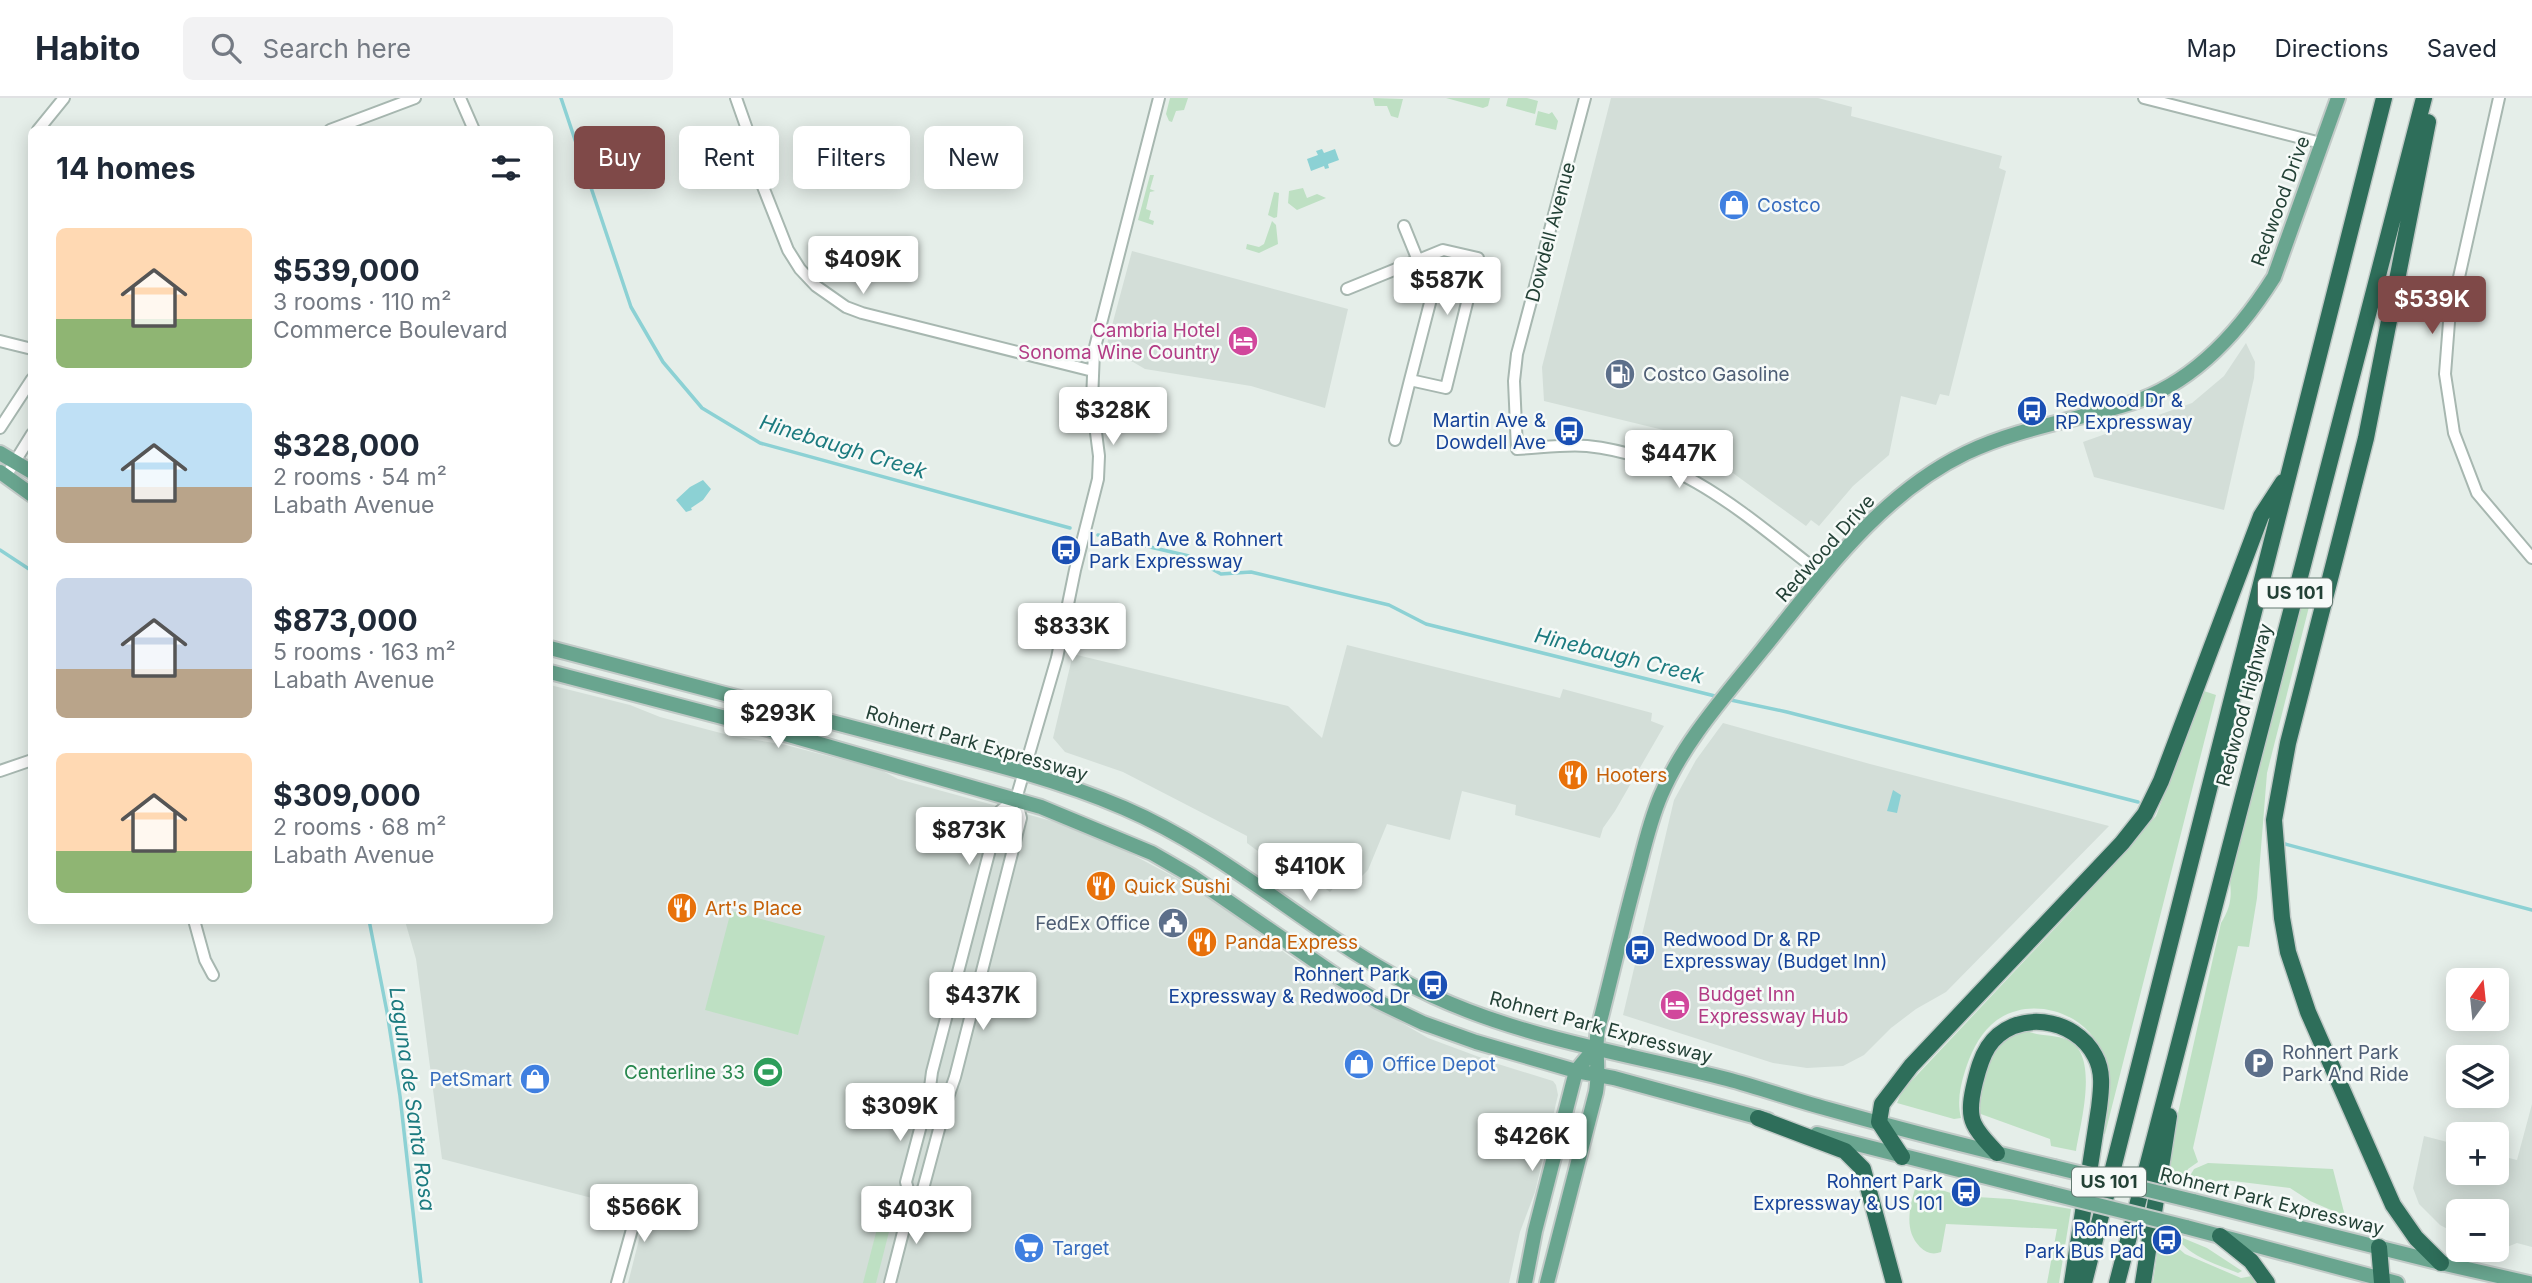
<!DOCTYPE html>
<html lang="en">
<head>
<meta charset="utf-8">
<style>
  body { margin:0; font-family:Inter,sans-serif; background:#f2f2f3; color:#1f2937; height:100vh; display:flex; flex-direction:column; font-size:26px; white-space:nowrap }
  * { box-sizing:border-box; margin:0 }
  p { font-size:23px; color:#747a83 }
  .icon { flex:none; width:38px; height:38px; fill:none; stroke:currentColor; stroke-width:2; stroke-linecap:round; stroke-linejoin:round }
  .map { position:relative; flex:1; overflow:hidden }
  .sheet { position:absolute; left:28px; top:28px; width:525px; height:798px; display:flex; flex-direction:column; background:#fff; border-radius:10px; box-shadow:0 4px 18px #0003 }
  .sheet>* { flex:none }
  .top-card { position:absolute; left:574px; top:28px; width:665px; height:63px; display:flex; gap:14px }
  .needle { width:46px; rotate:15deg }
  .fabs { position:absolute; left:2446px; top:870px; display:grid; gap:14px }
  .fabs a { display:grid; place-items:center; width:63px; height:63px; border-radius:10px; background:#fff; box-shadow:0 4px 18px #0003; font-size:35px }
  .price { position:absolute; translate:-50% -60px; padding:0 16px; border-radius:7px; background:#fff; color:#222; font-size:23px; line-height:46px; filter:drop-shadow(0 2px 4px #0008) }
  .price::after { content:''; position:absolute; left:50%; top:42px; width:21px; height:16px; margin-left:-10px; background:inherit; clip-path:polygon(0 0,100% 0,50% 100%) }
  .price.on { background:#7f4948; color:#fff }
  ul { padding:0; list-style:none }
  li { display:flex; align-items:center; gap:21px; height:175px; padding:0 28px }
  li span { display:grid; place-items:center; flex:none; width:196px; height:140px; border-radius:10px; color:#555 }
  li>.icon { margin-inline-start:auto }
  span .icon { width:84px; height:84px; fill:#fffc; stroke-width:1 }
  li b { font-size:30px }
  h2 { display:flex; justify-content:space-between; align-items:center; height:84px; padding:0 28px; font-size:30px }
  .pill { padding:0 24px; border-radius:10px; background:#fff; box-shadow:0 4px 18px #0003; font-size:24px; line-height:63px }
  .pill.on { background:#7f4948; color:#fff }
  header { display:flex; align-items:center; gap:42px; box-sizing:border-box; height:98px; padding:0 35px; background:#fff; border-bottom:2px solid #e0e1e3 }
  header strong { font-size:33px }
  nav { display:flex; gap:38px; margin-inline-start:auto; font-size:24px }
  .search { width:490px; height:63px; background:#f2f2f3; display:flex; align-items:center; gap:18px; box-sizing:border-box; padding:0 24px; border-radius:10px; color:#747a83; font-size:26px }
  .map>svg:first-child { display:block }
  .built { fill:#d3ded8 }
  .green { fill:#bee0c3 }
  .water { fill:#8cd1d4 }
  .lines { fill:none; stroke-linecap:round; stroke-linejoin:round }
  .stream { stroke:#8cd1d4; stroke-width:3.5 }
  .minor-casing { stroke:#a7b7b0; stroke-width:14 }
  .major-casing { stroke:#c1cac7; stroke-width:18 }
  .highway-casing { stroke:#c1cac7; stroke-width:19 }
  .minor { stroke:#fff; stroke-width:10 }
  .major { stroke:#69a58f; stroke-width:14 }
  .highway { stroke:#2e6e5a; stroke-width:16 }
  .major-bridge-casing { stroke:#c1cac7; stroke-width:18; stroke-linecap:butt }
  .major-bridge { stroke:#69a58f; stroke-width:14 }
  .labels { text-anchor:middle; stroke-width:5; stroke-linejoin:round; paint-order:stroke }
  .shield { fill:#f6faf8; stroke:#627870; stroke-width:2 }
  .shield-label { font-size:18px; font-weight:bold; fill:#234136 }
  .street-label { font-size:19px; fill:#234136; stroke:#f6faf8 }
  .shop-label { font-size:19px; fill:#366cbe; stroke:#f6faf8; text-anchor:start }
  .hotel-label { font-size:19px; fill:#b23c85; stroke:#f6faf8; text-anchor:end }
  .service-label { font-size:19px; fill:#4e5e75; stroke:#f6faf8; text-anchor:start }
  .transit-label { font-size:19px; fill:#164399; stroke:#f6faf8; text-anchor:end }
  .food-label { font-size:19px; fill:#c56008; stroke:#f6faf8; text-anchor:start }
  .leisure-label { font-size:19px; fill:#27864d; stroke:#f6faf8; text-anchor:end }
  .water-label { font-size:21px; font-style:italic; fill:#1b7a7f; stroke:#f6faf8 }
</style>
</head>
<body>
<header>
<strong>Habito</strong>
<div class="search"><svg class="icon" aria-label="search" viewBox="0 0 24 24"><circle cx="10" cy="10" r="6"/><path d="M15 15l6 6"/></svg>Search here</div>
<nav><a>Map</a><a>Directions</a><a>Saved</a></nav>
</header>
<div class="map">
<svg width="2532" height="1185" viewBox="0 0 2532 1185">
  <rect width="100%" height="100%" fill="#e5eee9"/>
  <!-- built -->
  <path class="built" d="M1611 0H1818L1852 9 1851 18 2002 58 1999 70 2006 73 1949 298 1940 296 1936 307 1901 298 1889 357 1853 388 1819 428 1811 422 1806 428 1726 370 1689 347 1688 338 1544 303 1542 269Z
    M1132 153 1348 211 1325 310 1251 288 1145 271 1133 264 1111 259 1106 250Z
    M2246 245 2255 264 2254 280 2224 412 2094 379 2083 344 2192 305 2224 278Z
    M1347 547 1560 600 1563 591 1652 615 1651 623 1664 628 1615 713 1603 730 1600 740 1515 717 1516 707 1462 693 1450 742 1387 726 1368 772 1354 786 1338 785 1330 794 1306 777 1298 783 1247 745V738L1123 674 1065 654 1053 640 1073 556 1288 608 1322 640Z
    M550 587 630 607 660 619 732 638 786 647 881 672 898 681 1070 728 1096 737 1178 781 1214 803 1303 868 1428 940 1498 966 1553 983 1556 987 1558 997 1535 1094 1520 1134 1509 1185H628L646 1114 442 1061 416 861 405 823 550 822Z
    M1723 625 1870 666 2109 728 1946 894 1916 911 1891 930 1864 957 1843 968 1807 970 1773 965 1623 917 1674 702 1696 662Z
    M2532 1006V1149L2517 1145 2507 1149 2497 1147V1113H2459V1137L2440 1127 2419 1106 2413 1090 2424 1038 2459 1047V1074H2497V1057L2517 1062Z"/>
  <!-- green -->
  <path class="green" d="M1170 0H1188L1184 12 1176 13 1172 24 1169 23 1166 16Z
    M1373 0 1403 1 1398 20 1391 18 1387 8H1375Z
    M1446 0H1490L1488 8 1483 10Z
    M1508 0H1527L1538 3 1535 16 1506 8Z
    M1538 13 1549 16 1552 14 1558 23 1556 32 1535 27Z
    M1150 77H1154L1150 91 1155 93 1150 94 1146 111 1151 113 1149 121 1154 123 1153 127 1138 122Z
    M1303 90 1307 100 1317 96 1326 100 1297 112 1288 105 1289 93Z
    M1274 94 1279 95 1277 119 1274 120 1268 117Z
    M1272 123 1276 127 1278 146 1259 155 1246 151 1247 146 1259 149 1264 146Z
    M2304 483 2315 485 2267 675 2257 800 2249 849 2238 848 2193 1050 2198 1064 2188 1071 2183 1082 2164 1077 2221 825C2230 811 2232 800 2230 784Z
    M2204 593 2216 597 2105 1036 2101 1035C2101 1018 2106 973 2103 960 2091 913 2026 894 1991 927 1978 939 1970 957 1965 973 1960 989 1957 1004 1961 1020L1954 1021 1897 1005 1902 993 2074 810 2156 718Z
    M731 813 825 838 798 937 705 912Z
    M2025 932C2039 939 2055 936 2068 942 2100 957 2080 1027 2076 1053L2051 1048 2050 1041 1978 1015C1981 985 1987 936 2025 932Z
    M2208 1065 2333 1071 2345 1118 2310 1103 2290 1090 2225 1082 2196 1085 2187 1083 2194 1071Z
    M1917 1084 1960 1098 2010 1101 2071 1111 2059 1185H2047L2057 1131 1946 1126 1941 1154C1933 1157 1926 1155 1920 1149 1902 1131 1911 1105 1917 1084Z
    M886 1096 895 1098 894 1114 876 1185H863Z
    M2160 1134 2174 1138 2177 1149 2185 1156 2241 1180 2252 1178 2255 1185H2153Z
    M2178 1138 2207 1150 2242 1173 2238 1175C2221 1168 2182 1156 2178 1138Z"/>
  <!-- water -->
  <path class="water" d="M1322 51 1324 55 1335 51 1339 62 1328 66 1329 70 1325 71 1324 68 1311 73 1307 61 1318 57 1316 53Z
    M703 382 711 391 703 402 691 410 692 412 686 414 676 402 690 389Z
    M1893 692 1901 697 1897 715 1887 713Z"/>
  <g class="lines">
    <!-- stream -->
    <path class="stream" d="M561 0 631 209 663 264 702 310 760 345 1070 430
      M1098 437 1189 458 1221 476 1251 474 1389 507 1426 526 1719 599
      M0 452 32 473
      M1726 601 1787 614 2138 704
      M2285 746 2532 812
      M369 822 387 914 400 998 421 1185"/>
    <!-- minor casing -->
    <g class="minor-casing">
      <path id="minor" d="M460 0 474 32
        M736 0 748 34 756 71 788 152 800 171 816 188 846 209 862 215 1093 273
        M1585 0 1517 256 1514 283 1517 351C1540 350 1564 346 1587 348 1685 358 1748 420 1823 477
        M2144 0 2321 45
        M2499 0 2449 224 2445 276 2454 335 2477 395 2532 460
        M38 32 64 0
        M330 32 415 0
        M1404 128 1432 197 1410 282
        M1347 191 1443 152 1478 160 1446 290 1410 282 1395 342
        M0 243 32 251
        M0 330 32 281
        M6 378 32 336
        M0 673 32 662
        M194 822 205 862 213 877
        M911 1103 923 1091 946 1005 955 979 1021 720 1016 701 1057 560 1075 472 1098 381 1099 358 1092 303 1094 253 1159 0
        M617 1185 641 1099
        M890 1185 911 1103 906 1084 929 997 932 974 1000 713 1016 701"/>
    </g>
    <!-- major casing -->
    <g class="major-casing">
      <path id="major" d="M0 355 32 374
        M0 374 32 397
        M550 550C661 579 773 608 885 638 965 659 1047 677 1124 710 1236 758 1323 847 1433 898 1526 941 1629 956 1727 981 1761 990 1794 1002 1828 1011 1903 1032 1978 1051 2054 1069
        M550 574 764 630 1041 709 1152 755 1190 777 1341 881 1379 904 1423 925 1476 944 1576 973 1614 980 1768 1022
        M1817 1036 2050 1095
        M2193 1103 2441 1165 2529 1185
        M2186 1129 2397 1185
        M1525 1185 1535 1133 1576 973 1595 950
        M1547 1185 1596 994C1600 972 1594 953 1598 931 1612 877 1624 823 1639 769 1645 745 1651 720 1661 697 1684 643 1726 597 1762 552 1822 478 1879 397 1966 355 2018 330 2077 322 2131 305 2194 285 2240 233 2274 179L2338 0"/>
    </g>
    <!-- highway casing -->
    <g class="highway-casing">
      <path id="highway" d="M2428 24 2366 340 2288 645 2274 722 2282 820 2288 854 2308 914 2393 1107 2416 1140 2441 1165
        M1758 1020 1845 1053 1863 1071 1894 1185
        M1997 1055C1989 1046 1979 1037 1974 1026 1968 1014 1972 996 1975 984 1978 972 1981 960 1988 949 2014 910 2075 919 2095 958 2104 974 2101 993 2099 1010L2072 1185
        M1902 1059 1879 1024 1882 1006 1911 968 2122 745 2145 716 2161 683 2261 418 2283 384
        M2220 1138 2251 1163 2267 1185
        M2379 1149 2382 1185
        M2084 1185 2384 0
        M2117 1185 2424 0
        M2143 1185 2169 1018"/>
    </g>
    <!-- minor -->
    <use href="#minor" class="minor"/>
    <!-- major -->
    <use href="#major" class="major"/>
    <!-- highway -->
    <use href="#highway" class="highway"/>
    <!-- major-bridge casing -->
    <g class="major-bridge-casing">
      <path id="major-bridge" d="M2054 1069 2193 1103
        M2050 1095 2186 1129"/>
    </g>
    <!-- major-bridge -->
    <use href="#major-bridge" class="major-bridge"/>
  </g>
  <!-- icons -->
  <defs>
    <g id="shop-disc" transform="scale(1.575)"><circle r="9.5" fill="#3f7fe0" stroke="#f6faf8"/><path d="M-5-2.5h2.3a2.7 3.5 0 0 1 5.4 0H5L5.5 6h-11ZM-1.5-2.5h3a1.5 2.3 0 0 0-3 0Z" fill="#fff"/></g>
    <g id="hotel-disc" transform="scale(1.575)"><circle r="9.5" fill="#d1479c" stroke="#f6faf8"/><path d="M-6-4.5h1.5V1H6V5H4.5V3h-9V5H-6ZM-4 0a1.8 1.8 0 1 1 3.6 0ZM.5 0V-2.5h3Q6-2.5 6 0Z" fill="#fff"/></g>
    <g id="fuel-disc" transform="scale(1.575)"><circle r="9.5" fill="#5c6f8a" stroke="#f6faf8"/><path d="M-5.5-6h7V0h2V4h1.3V-2.5L3-4.5l.8-.8L6-3V5H2.5V1h-1V6h-7ZM-4.2-4.7v3.2H.2V-4.7Z" fill="#fff"/></g>
    <g id="bus-disc" transform="scale(1.575)"><circle r="9.5" fill="#1a4fb4" stroke="#f6faf8"/><path d="M-5-6H5V4H4V6H2V4H-2V6H-4V4H-5ZM-3.5-4V0h7V-4ZM-3.5 1.2v1.5H-2V1.2ZM2 1.2v1.5H3.5V1.2Z" fill="#fff"/></g>
    <g id="restaurant-disc" transform="scale(1.575)"><circle r="9.5" fill="#e8710a" stroke="#f6faf8"/><path d="M-5-6h1v4h1v-4h1v4h1v-4h1v5L-1.5 .5V6h-2V.5L-5-1ZM5-6V6H3V1.5H1.5Q1.5-4 5-6Z" fill="#fff"/></g>
    <g id="civic-disc" transform="scale(1.575)"><circle r="9.5" fill="#5c6f8a" stroke="#f6faf8"/><path d="M-.6-6.5H3V-4.5H.6V-3L4-1V1h2V6H-6V1h2V-1L-.6-3ZM-1.2 2.5V6h2.4V2.5Z" fill="#fff"/></g>
    <g id="parking-disc" transform="scale(1.575)"><circle r="9.5" fill="#5c6f8a" stroke="#f6faf8"/><path d="M-3.5-5.5H1a3.5 3.5 0 0 1 0 7H-1V5.5H-3.5ZM-1-3.4V-.6H.8a1.4 1.4 0 0 0 0-2.8Z" fill="#fff"/></g>
    <g id="stadium-disc" transform="scale(1.575)"><circle r="9.5" fill="#2e9e5b" stroke="#f6faf8"/><path d="M0-5a6.5 5 0 1 0 0 10a6.5 5 0 1 0 0-10ZM-3.5-1.8h7v3.6h-7Z" fill="#fff"/></g>
    <g id="supermarket-disc" transform="scale(1.575)"><circle r="9.5" fill="#3f7fe0" stroke="#f6faf8"/><path d="M-6-5.5h2.5l.6 2H6L4.5 2H-2.5L-4.4-4H-6ZM-1.5 3.2a1.3 1.3 0 1 0 .1 0ZM3 3.2a1.3 1.3 0 1 0 .1 0Z" fill="#fff"/></g>
  </defs>
  <g fill-rule="evenodd">
    <use href="#shop-disc" x="1734" y="107"/>
    <use href="#hotel-disc" x="1243" y="243"/>
    <use href="#fuel-disc" x="1620" y="276"/>
    <use href="#bus-disc" x="2032" y="313"/>
    <use href="#bus-disc" x="1569" y="333"/>
    <use href="#bus-disc" x="1066" y="452"/>
    <use href="#restaurant-disc" x="1573" y="677"/>
    <use href="#restaurant-disc" x="1101" y="788"/>
    <use href="#restaurant-disc" x="682" y="810"/>
    <use href="#civic-disc" x="1173" y="825"/>
    <use href="#restaurant-disc" x="1202" y="844"/>
    <use href="#bus-disc" x="1640" y="852"/>
    <use href="#bus-disc" x="1433" y="887"/>
    <use href="#hotel-disc" x="1675" y="907"/>
    <use href="#parking-disc" x="2259" y="965"/>
    <use href="#shop-disc" x="1359" y="966"/>
    <use href="#stadium-disc" x="768" y="974"/>
    <use href="#shop-disc" x="535" y="981"/>
    <use href="#bus-disc" x="1966" y="1094"/>
    <use href="#bus-disc" x="2167" y="1142"/>
    <use href="#supermarket-disc" x="1029" y="1150"/>
  </g>
  <g class="labels">
    <!-- shield labels -->
    <g class="shield">
      <rect x="2258" y="480.5" width="74" height="29" rx="5"/>
      <rect x="2072" y="1069.5" width="74" height="29" rx="5"/>
    </g>
    <g class="shield-label">
      <text x="2295" y="501">US 101</text>
      <text x="2109" y="1090">US 101</text>
    </g>
    <!-- street labels -->
    <g class="street-label">
      <text transform="translate(2280 103) rotate(-70)" y="7">Redwood Drive</text>
      <text transform="translate(1550 134) rotate(-75)" y="7">Dowdell Avenue</text>
      <text transform="translate(1825 450) rotate(-48)" y="7">Redwood Drive</text>
      <text transform="translate(2244 607) rotate(-75)" y="7">Redwood Highway</text>
      <text transform="translate(977 645) rotate(16)" y="7">Rohnert Park Expressway</text>
      <text transform="translate(1601 929) rotate(15)" y="7">Rohnert Park Expressway</text>
      <text transform="translate(2272 1103) rotate(14)" y="7">Rohnert Park Expressway</text>
    </g>
    <!-- shop labels -->
    <g class="shop-label">
      <text x="1757" y="114">Costco</text>
      <text x="1382" y="973">Office Depot</text>
      <text x="512" y="988" text-anchor="end">PetSmart</text>
      <text x="1052" y="1157">Target</text>
    </g>
    <!-- hotel labels -->
    <g class="hotel-label">
      <text x="1220" y="239">Cambria Hotel<tspan x="1220" dy="22">Sonoma Wine Country</tspan></text>
      <text x="1698" y="903" text-anchor="start">Budget Inn<tspan x="1698" dy="22">Expressway Hub</tspan></text>
    </g>
    <!-- service labels -->
    <g class="service-label">
      <text x="1643" y="283">Costco Gasoline</text>
      <text x="1150" y="832" text-anchor="end">FedEx Office</text>
      <text x="2282" y="961">Rohnert Park<tspan x="2282" dy="22">Park And Ride</tspan></text>
    </g>
    <!-- transit labels -->
    <g class="transit-label">
      <text x="2055" y="309" text-anchor="start">Redwood Dr &amp;<tspan x="2055" dy="22">RP Expressway</tspan></text>
      <text x="1546" y="329">Martin Ave &amp;<tspan x="1546" dy="22">Dowdell Ave</tspan></text>
      <text x="1089" y="448" text-anchor="start">LaBath Ave &amp; Rohnert<tspan x="1089" dy="22">Park Expressway</tspan></text>
      <text x="1663" y="848" text-anchor="start">Redwood Dr &amp; RP<tspan x="1663" dy="22">Expressway (Budget Inn)</tspan></text>
      <text x="1410" y="883">Rohnert Park<tspan x="1410" dy="22">Expressway &amp; Redwood Dr</tspan></text>
      <text x="1943" y="1090">Rohnert Park<tspan x="1943" dy="22">Expressway &amp; US 101</tspan></text>
      <text x="2144" y="1138">Rohnert<tspan x="2144" dy="22">Park Bus Pad</tspan></text>
    </g>
    <!-- food labels -->
    <g class="food-label">
      <text x="1596" y="684">Hooters</text>
      <text x="1124" y="795">Quick Sushi</text>
      <text x="705" y="817">Art's Place</text>
      <text x="1225" y="851">Panda Express</text>
    </g>
    <!-- leisure labels -->
    <g class="leisure-label">
      <text x="745" y="981">Centerline 33</text>
    </g>
    <!-- water labels -->
    <g class="water-label">
      <text transform="translate(843 349) rotate(17)" y="7">Hinebaugh Creek</text>
      <text transform="translate(1619 558) rotate(14)" y="7">Hinebaugh Creek</text>
      <text transform="translate(412 1001) rotate(82)" y="7">Laguna de Santa Rosa</text>
    </g>
  </g>
</svg>
<div class="fabs">
<a><svg class="needle" viewBox="-14 -14 28 28"><path d="M0-13l5 13h-10z" fill="#e53935"/><path d="M0 13l5-13h-10z" fill="#747a83"/></svg></a>
<a><svg class="icon" aria-label="layers" viewBox="0 0 24 24"><path d="M12 4l9 5-9 5-9-5zM3 14l9 5 9-5"/></svg></a>
<a>+</a>
<a>−</a>
</div>
<b class="price" style="left:863px;top:198px">$409K</b>
<b class="price" style="left:1447px;top:219px">$587K</b>
<b class="price on" style="left:2432px;top:238px">$539K</b>
<b class="price" style="left:1113px;top:349px">$328K</b>
<b class="price" style="left:1679px;top:392px">$447K</b>
<b class="price" style="left:1072px;top:565px">$833K</b>
<b class="price" style="left:778px;top:652px">$293K</b>
<b class="price" style="left:969px;top:769px">$873K</b>
<b class="price" style="left:1310px;top:805px">$410K</b>
<b class="price" style="left:983px;top:934px">$437K</b>
<b class="price" style="left:900px;top:1045px">$309K</b>
<b class="price" style="left:1532px;top:1075px">$426K</b>
<b class="price" style="left:644px;top:1146px">$566K</b>
<b class="price" style="left:916px;top:1148px">$403K</b>
<div class="top-card">
<a class="pill on">Buy</a>
<a class="pill">Rent</a>
<a class="pill">Filters</a>
<a class="pill">New</a>
</div>
<section class="sheet">
<h2>14 homes<svg class="icon" aria-label="filters" viewBox="0 0 24 24"><path d="M4 7h16M4 17h16"/><circle cx="9" cy="7" r="2"/><circle cx="15" cy="17" r="2"/></svg></h2>
<ul>
<li><span style="background:linear-gradient(#ffd9b3 65%,#8fb573 0)"><svg class="icon" aria-label="home" viewBox="0 0 24 24"><path d="M3 11l9-7 9 7M6 9v11h12V9"/></svg></span><div><b>$539,000</b><p>3 rooms · 110 m²</p><p>Commerce Boulevard</p></div></li>
<li><span style="background:linear-gradient(#bfe0f5 60%,#b9a48a 0)"><svg class="icon" aria-label="home" viewBox="0 0 24 24"><path d="M3 11l9-7 9 7M6 9v11h12V9"/></svg></span><div><b>$328,000</b><p>2 rooms · 54 m²</p><p>Labath Avenue</p></div></li>
<li><span style="background:linear-gradient(#c9d6e8 65%,#b9a48a 0)"><svg class="icon" aria-label="home" viewBox="0 0 24 24"><path d="M3 11l9-7 9 7M6 9v11h12V9"/></svg></span><div><b>$873,000</b><p>5 rooms · 163 m²</p><p>Labath Avenue</p></div></li>
<li><span style="background:linear-gradient(#ffd9b3 70%,#8fb573 0)"><svg class="icon" aria-label="home" viewBox="0 0 24 24"><path d="M3 11l9-7 9 7M6 9v11h12V9"/></svg></span><div><b>$309,000</b><p>2 rooms · 68 m²</p><p>Labath Avenue</p></div></li>
</ul>
</section>
</div>
</body>
</html>
